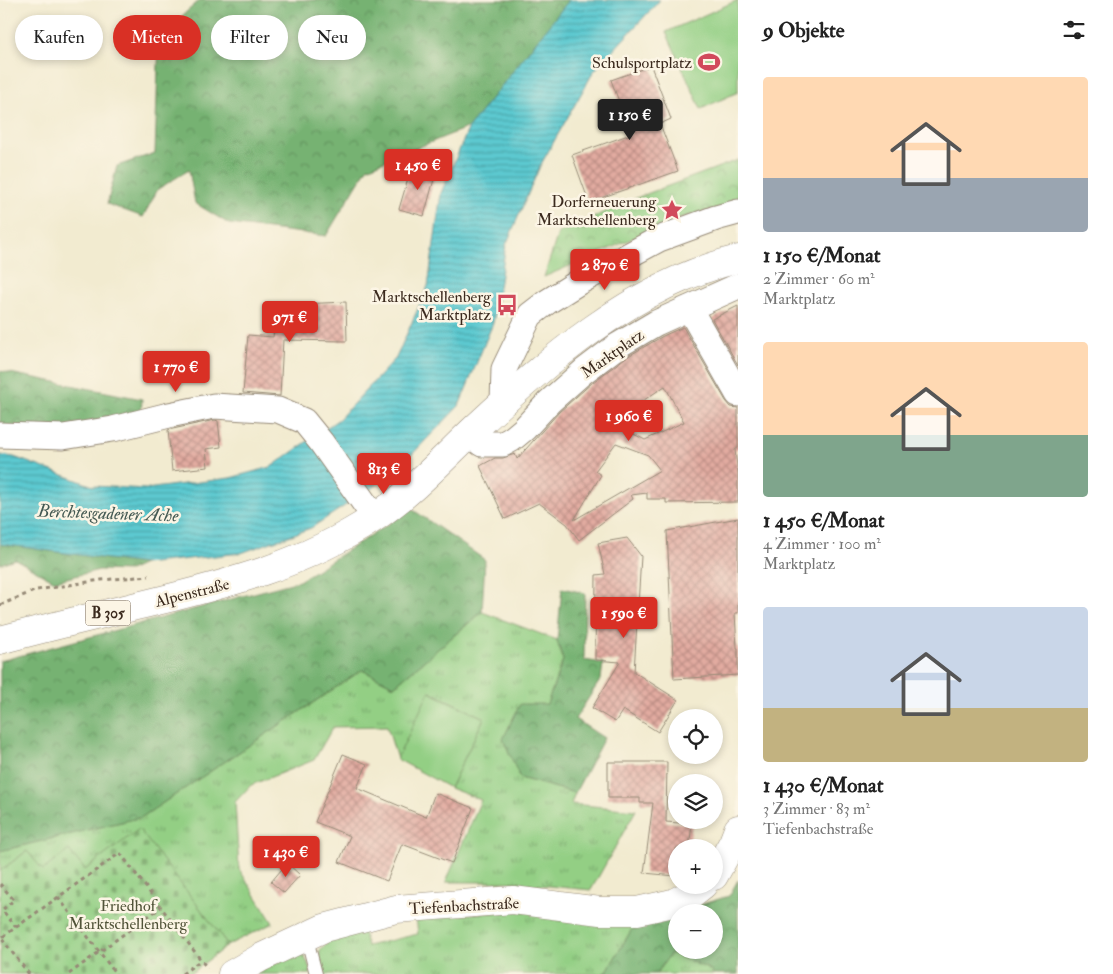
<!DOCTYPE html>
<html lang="de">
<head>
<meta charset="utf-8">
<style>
  body { margin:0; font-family:"IM FELL Double Pica",serif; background:#f6f6f6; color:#222; height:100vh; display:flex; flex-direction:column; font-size:19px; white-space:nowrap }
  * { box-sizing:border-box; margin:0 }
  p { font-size:16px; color:#767676 }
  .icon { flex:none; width:28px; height:28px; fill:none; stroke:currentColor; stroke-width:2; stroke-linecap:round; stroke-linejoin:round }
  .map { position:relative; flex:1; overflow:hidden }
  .panel { display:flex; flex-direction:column; background:#fff; width:375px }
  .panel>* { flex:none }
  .banner { position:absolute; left:15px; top:15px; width:475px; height:45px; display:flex; gap:10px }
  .buttons { position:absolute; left:668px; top:709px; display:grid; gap:10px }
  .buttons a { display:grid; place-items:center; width:55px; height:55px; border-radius:50%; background:#fff; box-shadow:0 2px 8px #0003; font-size:25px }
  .price { position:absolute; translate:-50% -42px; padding:0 11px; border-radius:5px; background:#d93025; color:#fff; font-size:16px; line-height:32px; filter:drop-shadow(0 1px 2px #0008) }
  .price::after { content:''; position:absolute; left:50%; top:30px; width:15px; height:11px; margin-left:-8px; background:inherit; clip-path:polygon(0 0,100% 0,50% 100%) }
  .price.current { background:#222; color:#fff }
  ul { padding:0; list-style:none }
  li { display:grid; align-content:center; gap:10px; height:265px; padding:0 25px }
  li span { display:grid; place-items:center; height:155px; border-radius:5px; color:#555 }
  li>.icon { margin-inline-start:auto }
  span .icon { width:90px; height:90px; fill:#fffc; stroke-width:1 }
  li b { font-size:21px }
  h2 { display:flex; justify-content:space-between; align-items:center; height:60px; padding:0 25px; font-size:21px }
  .chip { padding:0 18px; border-radius:22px; background:#fff; box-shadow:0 2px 8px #0003; font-size:18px; line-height:45px }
  .chip.current { background:#d93025; color:#fff }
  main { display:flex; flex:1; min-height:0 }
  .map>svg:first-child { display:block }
  .grass { fill:url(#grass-tufts); stroke:#677c51 }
  .forest { fill:url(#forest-crowns); stroke:#586e48; fill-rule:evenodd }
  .cemetery { fill:url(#cemetery-stones); stroke:#677c51 }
  .park { fill:url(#park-crowns); stroke:#677c51 }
  .garden { fill:#93cf84; stroke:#677c51 }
  .water { fill:url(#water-rules); stroke:#4c7a77 }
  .building { fill:url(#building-cross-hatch); fill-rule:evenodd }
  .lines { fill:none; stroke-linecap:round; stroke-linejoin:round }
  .service-casing { stroke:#968a77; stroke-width:14 }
  .minor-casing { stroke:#968a77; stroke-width:27 }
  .tertiary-casing { stroke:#968a77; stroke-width:29 }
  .primary-casing { stroke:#968a77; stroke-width:29 }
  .path { stroke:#968a77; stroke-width:3; stroke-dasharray:4 4; stroke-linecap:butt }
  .service { stroke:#fff; stroke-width:12 }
  .minor { stroke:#fff; stroke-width:25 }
  .tertiary { stroke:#fff; stroke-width:28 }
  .primary { stroke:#fff; stroke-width:28 }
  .labels { text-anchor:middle; stroke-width:5; stroke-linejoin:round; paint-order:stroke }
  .shield { fill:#fcf5e5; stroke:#75675a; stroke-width:1 }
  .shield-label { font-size:15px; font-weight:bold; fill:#3b2a1e }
  .poi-label { font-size:16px; fill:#3b2a1e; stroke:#fcf5e5; text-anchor:end }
  .street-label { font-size:16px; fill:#3b2a1e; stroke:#fcf5e5 }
  .park-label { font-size:16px; fill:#515338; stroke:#fcf5e5 }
  .water-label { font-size:18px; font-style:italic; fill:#455a53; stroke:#fcf5e5 }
</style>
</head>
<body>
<main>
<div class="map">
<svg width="738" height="974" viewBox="0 0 738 974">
  <defs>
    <pattern id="grass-tufts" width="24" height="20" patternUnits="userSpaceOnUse" patternTransform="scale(1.25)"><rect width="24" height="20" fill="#93cf84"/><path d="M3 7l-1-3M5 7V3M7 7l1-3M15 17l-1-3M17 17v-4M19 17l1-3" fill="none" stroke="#79a86b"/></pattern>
    <pattern id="forest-crowns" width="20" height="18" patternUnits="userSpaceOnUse" patternTransform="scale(1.25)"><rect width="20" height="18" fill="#76b272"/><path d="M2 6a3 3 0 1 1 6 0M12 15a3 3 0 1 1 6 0" fill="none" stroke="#62915d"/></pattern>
    <pattern id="cemetery-stones" width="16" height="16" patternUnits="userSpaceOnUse" patternTransform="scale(1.25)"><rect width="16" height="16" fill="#93cf84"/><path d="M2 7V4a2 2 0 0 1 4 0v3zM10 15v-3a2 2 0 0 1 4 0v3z" fill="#79a86b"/></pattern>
    <pattern id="park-crowns" width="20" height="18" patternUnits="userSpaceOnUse" patternTransform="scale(1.25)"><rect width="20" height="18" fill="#93cf84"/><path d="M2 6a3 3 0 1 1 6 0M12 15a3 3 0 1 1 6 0" fill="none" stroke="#79a86b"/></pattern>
    <pattern id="water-rules" width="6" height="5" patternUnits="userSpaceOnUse" patternTransform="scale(1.25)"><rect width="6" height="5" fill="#5cc9d0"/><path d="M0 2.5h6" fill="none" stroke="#4da3a8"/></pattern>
    <pattern id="building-cross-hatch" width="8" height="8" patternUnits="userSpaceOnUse" patternTransform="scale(1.25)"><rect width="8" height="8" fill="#e2aba0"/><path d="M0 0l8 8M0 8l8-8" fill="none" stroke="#b88b82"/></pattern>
  </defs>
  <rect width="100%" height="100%" fill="#fcf5e5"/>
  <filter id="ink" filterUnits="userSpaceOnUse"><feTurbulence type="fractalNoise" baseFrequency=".02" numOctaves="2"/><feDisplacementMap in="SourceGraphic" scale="10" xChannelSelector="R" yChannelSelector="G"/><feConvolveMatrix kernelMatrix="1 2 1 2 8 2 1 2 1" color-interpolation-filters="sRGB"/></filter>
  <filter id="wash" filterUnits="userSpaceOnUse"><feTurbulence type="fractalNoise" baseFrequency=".0096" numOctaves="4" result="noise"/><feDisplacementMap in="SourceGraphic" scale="20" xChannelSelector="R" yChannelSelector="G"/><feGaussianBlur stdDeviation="1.12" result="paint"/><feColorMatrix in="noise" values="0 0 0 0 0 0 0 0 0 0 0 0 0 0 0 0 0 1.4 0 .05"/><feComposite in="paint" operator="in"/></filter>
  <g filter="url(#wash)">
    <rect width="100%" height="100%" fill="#f2ebd0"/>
    <!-- grass -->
    <path class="grass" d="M482 612 557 640 563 660 520 778 575 793 571 804 636 810 591 890 508 882H446L481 800 450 788 484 718 430 692 397 759 387 726 333 727 314 760 251 785 235 802 239 869 273 923 228 945 139 830 85 870H42L27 851 0 871V851L142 817 362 670 394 686Z
      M522 911 635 924 607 971 602 974H322L319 963 320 950 331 940 363 928 367 946 418 934 416 917Z
      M670 953 711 970 713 974H656Z
      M295 954 303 955 308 963 311 974H255Z"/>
    <!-- forest -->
    <path class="forest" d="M200 0H569L469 127 367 168 326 236 229 224 195 203 189 170 158 189 143 217 107 204 117 166 155 153 159 36Z
      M0 371 142 399 141 415 65 428H0Z
      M412 509 485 560 482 612 394 686 362 670 142 817 0 851V661L299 581Z
      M0 544 144 564 129 571 99 570 55 581 15 559 0 564Z
      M562 588 585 593 584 660 603 663 601 679 575 719 604 738 575 793 520 778 503 739 520 704H547L563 660 557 640Z
      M738 880V974H713L711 970 671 953 656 974H602L607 971 635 924 729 896ZM676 912H714V950H676Z"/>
    <!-- cemetery -->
    <path class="cemetery" d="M139 829 228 945 190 974H0V871L27 851 43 870 69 850 85 870Z"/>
    <!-- park -->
    <path class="park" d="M738 160V203L680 218 544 277 558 233 641 196Z"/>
    <!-- garden -->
    <path class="garden" d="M738 0V92L701 109 666 32Z
      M429 692 484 718 450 788 397 759Z"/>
    <!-- water -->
    <path class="water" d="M569 0H660L594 71 540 166 506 245 493 323 459 406 392 475 311 528 241 553 144 564 0 544V455L14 457 93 486 146 489 230 478 271 467 339 419 396 358 428 286 441 193 469 127Z"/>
    <g id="blocks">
      <!-- building -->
      <path class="building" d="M651 66 671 119 660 124 678 171 589 202 572 155 631 134 611 80Z
        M412 165 436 172 424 216 399 209Z
        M346 302 347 341 283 340 280 396 243 393 248 335 273 337 276 314 299 312V304Z
        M738 306V365L712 319Z
        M683 327 726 401 731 407 738 408V448L735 450 738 474V502L666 503V499H647V493L631 495 633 499 579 540 567 524 539 503 505 519 480 466 495 458H503L515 454 517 459 559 412 593 382 625 358 663 336ZM665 386 684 422 645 440 611 422ZM616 443 648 455 660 470 574 520 601 475 595 471Z
        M215 420 218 421 221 447 206 449 208 467 172 471 168 430Z
        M738 518V613H735L737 648H738V675L674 679 667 531Z
        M627 538 641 556 634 672 678 700 658 732 623 710 615 722 592 708 620 662 595 660 596 575 605 574 598 543Z
        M343 754 367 764 357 788 426 817 435 793 473 808 452 863 402 844 387 881 339 862 350 836 315 822Z
        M608 762H667L666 822 692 824 689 848H676V876L644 873 653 803H640V798H608Z
        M287 863 300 875 284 893 271 882Z"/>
    </g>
  </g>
  <g filter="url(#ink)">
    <use href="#blocks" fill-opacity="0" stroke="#968a77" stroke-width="1"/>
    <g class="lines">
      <!-- service casing -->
      <g class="service-casing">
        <path id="service" d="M306 935 316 974"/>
      </g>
      <!-- minor casing -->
      <g class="minor-casing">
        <path id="minor" d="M689 308 738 394
          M503 403 504 369 530 315 547 302 579 282 659 239 716 218 738 212
          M469 434 482 444H503L512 439 524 429 549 402 584 371 617 346 656 323 738 286
          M0 435 63 437 113 429 169 415 214 406 278 410 304 421 321 442 375 518"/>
      </g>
      <!-- tertiary casing -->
      <g class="tertiary-casing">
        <path id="tertiary" d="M714 876 733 842 738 829
          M232 974 260 958 324 928 396 909 513 900 600 911H637L673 903 694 892 703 885"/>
      </g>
      <!-- primary casing -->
      <g class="primary-casing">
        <path id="primary" d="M0 640C48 627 96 616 145 604 227 584 303 565 374 518 410 494 439 463 470 433 547 361 632 285 738 259"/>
      </g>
      <!-- path -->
      <path class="path" d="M0 605 37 590 101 580 149 576
        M0 884 14 900 2 910 16 927
        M58 897 116 974
        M29 974 1 938 120 853 207 968
        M69 974 161 907
        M182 974 201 960"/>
      <!-- service -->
      <use href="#service" class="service"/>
      <!-- minor -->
      <use href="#minor" class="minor"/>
      <!-- tertiary -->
      <use href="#tertiary" class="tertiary"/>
      <!-- primary -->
      <use href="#primary" class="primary"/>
    </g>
  </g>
  <!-- icons -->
  <defs>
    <g id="stadium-bare" transform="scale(1.725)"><path d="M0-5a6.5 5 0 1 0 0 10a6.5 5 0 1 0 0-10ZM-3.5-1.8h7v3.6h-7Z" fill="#d1495b" stroke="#fcf5e5" stroke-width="2.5" paint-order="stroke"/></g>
    <g id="sight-bare" transform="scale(1.725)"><path d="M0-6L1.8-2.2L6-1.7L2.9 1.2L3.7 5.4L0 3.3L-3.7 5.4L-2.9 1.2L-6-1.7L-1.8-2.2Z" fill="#d1495b" stroke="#fcf5e5" stroke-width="2.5" paint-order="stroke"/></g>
    <g id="bus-bare" transform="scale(1.725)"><path d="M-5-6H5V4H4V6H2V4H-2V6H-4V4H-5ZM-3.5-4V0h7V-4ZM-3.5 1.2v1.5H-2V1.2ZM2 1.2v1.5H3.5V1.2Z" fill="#d1495b" stroke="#fcf5e5" stroke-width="2.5" paint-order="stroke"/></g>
  </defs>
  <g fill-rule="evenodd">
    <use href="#stadium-bare" x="709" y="62"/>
    <use href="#sight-bare" x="672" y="210"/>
    <use href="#bus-bare" x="507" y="305"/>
  </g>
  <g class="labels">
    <!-- shield labels -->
    <rect class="shield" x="85.5" y="600.5" width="45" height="25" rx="4"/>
    <g class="shield-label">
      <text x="108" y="618">B 305</text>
    </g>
    <!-- poi labels -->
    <g class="poi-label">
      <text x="692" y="68">Schulsportplatz</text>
      <text x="656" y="207">Dorferneuerung<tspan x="656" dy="18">Marktschellenberg</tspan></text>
      <text x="491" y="302">Marktschellenberg<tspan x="491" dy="18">Marktplatz</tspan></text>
    </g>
    <!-- street labels -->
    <g class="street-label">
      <text transform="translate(612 353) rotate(-35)" y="6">Marktplatz</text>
      <text transform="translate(192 592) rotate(-14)" y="6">Alpenstraße</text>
      <text transform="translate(464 905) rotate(-3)" y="6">Tiefenbachstraße</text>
    </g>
    <!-- park labels -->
    <g class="park-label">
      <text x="128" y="911">Friedhof<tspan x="128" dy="18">Marktschellenberg</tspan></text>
    </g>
    <!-- water labels -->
    <g class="water-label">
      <text transform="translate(108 513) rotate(2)" y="6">Berchtesgadener Ache</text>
    </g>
  </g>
</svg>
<div class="buttons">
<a><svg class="icon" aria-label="locate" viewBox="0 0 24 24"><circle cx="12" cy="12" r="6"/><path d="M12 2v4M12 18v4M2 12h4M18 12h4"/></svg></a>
<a><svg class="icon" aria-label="layers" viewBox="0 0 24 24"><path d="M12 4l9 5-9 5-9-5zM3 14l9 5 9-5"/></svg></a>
<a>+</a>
<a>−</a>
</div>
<b class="price current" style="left:630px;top:141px">1 150 €</b>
<b class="price" style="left:418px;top:191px">1 450 €</b>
<b class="price" style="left:605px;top:291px">2 870 €</b>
<b class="price" style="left:290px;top:343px">971 €</b>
<b class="price" style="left:176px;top:393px">1 770 €</b>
<b class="price" style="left:629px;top:442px">1 960 €</b>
<b class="price" style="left:384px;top:495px">813 €</b>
<b class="price" style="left:624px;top:639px">1 590 €</b>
<b class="price" style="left:286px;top:878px">1 430 €</b>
<div class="banner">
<a class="chip">Kaufen</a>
<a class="chip current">Mieten</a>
<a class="chip">Filter</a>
<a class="chip">Neu</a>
</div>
</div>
<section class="panel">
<h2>9 Objekte<svg class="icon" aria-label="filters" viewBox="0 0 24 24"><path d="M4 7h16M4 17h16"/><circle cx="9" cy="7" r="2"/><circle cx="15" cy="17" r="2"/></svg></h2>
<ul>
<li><span style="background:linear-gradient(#ffd9b3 65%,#9aa5b1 0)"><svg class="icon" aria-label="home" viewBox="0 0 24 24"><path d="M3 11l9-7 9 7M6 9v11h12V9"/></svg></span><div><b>1 150 €/Monat</b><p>2 Zimmer · 60 m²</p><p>Marktplatz</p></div></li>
<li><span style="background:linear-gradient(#ffd9b3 60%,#7fa58c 0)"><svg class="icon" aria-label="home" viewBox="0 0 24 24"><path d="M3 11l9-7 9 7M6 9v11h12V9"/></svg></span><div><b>1 450 €/Monat</b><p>4 Zimmer · 100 m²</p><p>Marktplatz</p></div></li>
<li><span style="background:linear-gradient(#c9d6e8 65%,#c2b280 0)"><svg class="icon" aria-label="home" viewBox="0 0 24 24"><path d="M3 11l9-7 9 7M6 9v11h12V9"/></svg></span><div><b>1 430 €/Monat</b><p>3 Zimmer · 83 m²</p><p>Tiefenbachstraße</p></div></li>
</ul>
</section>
</main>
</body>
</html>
